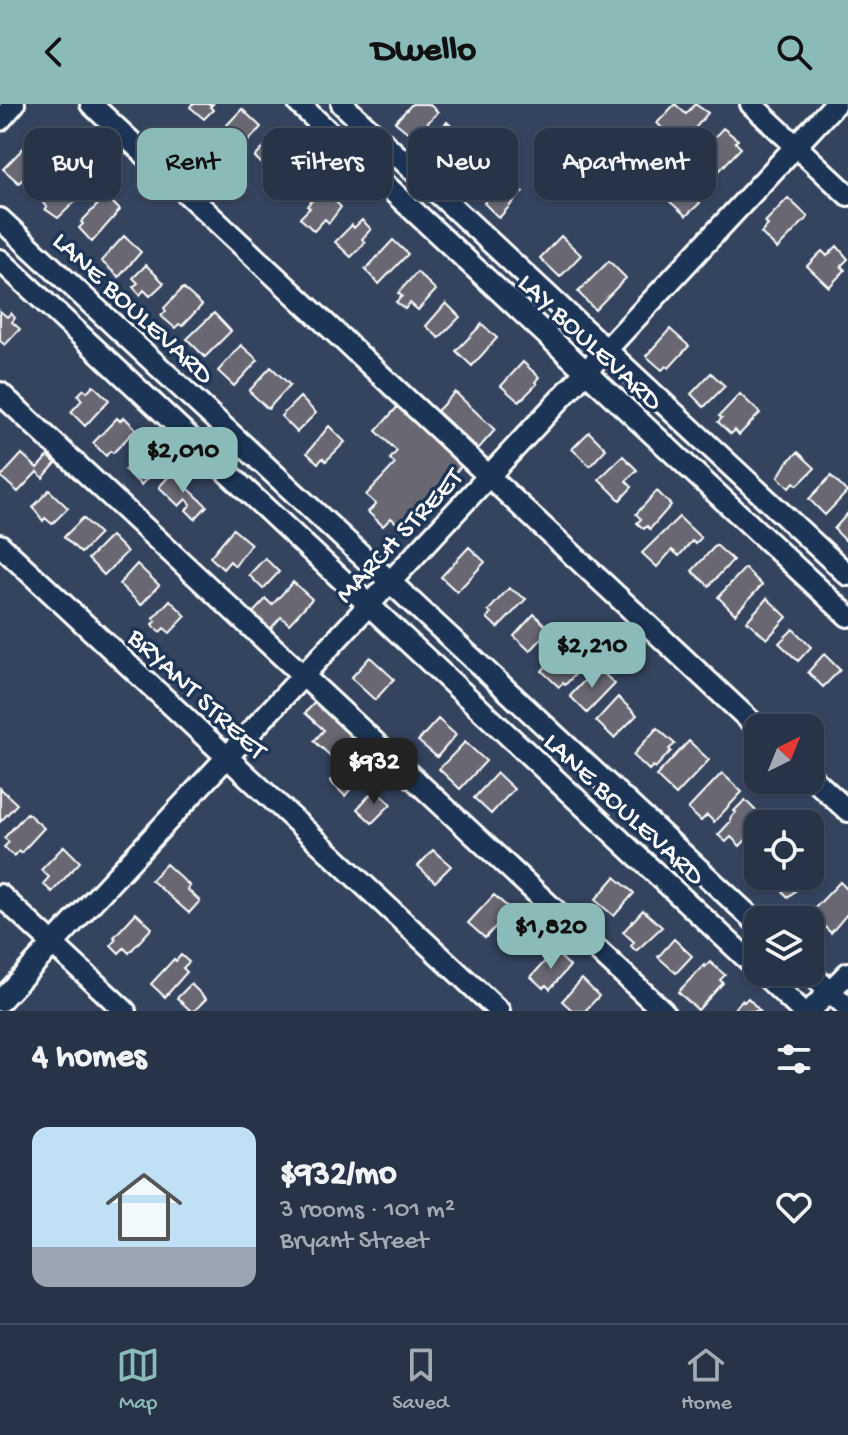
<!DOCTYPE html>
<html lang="en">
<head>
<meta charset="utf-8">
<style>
  body { margin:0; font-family:"Gochi Hand",sans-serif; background:#333f52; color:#f1f3f6; height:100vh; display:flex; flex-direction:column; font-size:30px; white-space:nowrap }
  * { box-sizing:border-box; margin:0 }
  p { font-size:26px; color:#a4aab4 }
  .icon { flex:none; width:44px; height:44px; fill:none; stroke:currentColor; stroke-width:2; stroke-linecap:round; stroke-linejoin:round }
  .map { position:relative; height:907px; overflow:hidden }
  .details { display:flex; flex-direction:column; background:#273347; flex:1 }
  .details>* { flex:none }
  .top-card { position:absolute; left:24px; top:24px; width:800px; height:72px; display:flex; gap:16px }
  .needle { width:52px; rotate:43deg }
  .buttons { position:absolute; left:744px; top:610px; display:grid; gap:16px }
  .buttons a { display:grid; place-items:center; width:80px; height:80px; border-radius:16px; background:#273347; box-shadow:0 2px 6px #0004,0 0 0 2px #434e60; font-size:40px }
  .price { position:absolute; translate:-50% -68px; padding:0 18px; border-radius:16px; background:#8bbbb9; color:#111; font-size:26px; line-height:52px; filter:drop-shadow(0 2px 4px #0008) }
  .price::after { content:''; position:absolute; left:50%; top:48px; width:24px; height:18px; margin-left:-12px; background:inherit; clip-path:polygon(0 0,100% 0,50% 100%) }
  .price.selected { background:#222; color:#fff }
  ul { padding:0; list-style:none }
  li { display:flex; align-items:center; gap:24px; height:200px; padding:0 32px }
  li+li { border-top:2px solid #434e60 }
  li span { display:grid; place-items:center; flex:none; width:224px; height:160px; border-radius:16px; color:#555 }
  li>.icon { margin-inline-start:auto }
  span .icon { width:96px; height:96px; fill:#fffc; stroke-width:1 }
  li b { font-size:34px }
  h2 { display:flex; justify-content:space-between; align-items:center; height:96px; padding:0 32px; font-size:34px }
  .chip { padding:0 28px; border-radius:16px; background:#273347; box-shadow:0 2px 6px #0004,0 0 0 2px #434e60; font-size:28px; line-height:72px }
  .chip.selected { background:#8bbbb9; color:#111 }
  header { display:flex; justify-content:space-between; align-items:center; height:104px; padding:0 32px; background:#8bbbb9; color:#111; font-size:36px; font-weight:800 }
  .tab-bar { display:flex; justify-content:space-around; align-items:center; height:112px; border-top:2px solid #434e60; background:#273347; font-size:22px; color:#a4aab4 }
  .tab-bar a { display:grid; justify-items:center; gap:4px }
  .tab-bar .selected { color:#8bbbb9 }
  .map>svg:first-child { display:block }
  .building { fill:#696772; stroke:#fff; stroke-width:2 }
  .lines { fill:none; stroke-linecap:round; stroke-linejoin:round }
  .minor-casing { stroke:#fff; stroke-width:26 }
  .minor { stroke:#1d3557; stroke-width:20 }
  .labels { text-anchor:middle; stroke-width:7; stroke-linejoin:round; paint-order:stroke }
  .street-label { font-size:28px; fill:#fff; stroke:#1d3557 }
</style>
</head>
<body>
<header><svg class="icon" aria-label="back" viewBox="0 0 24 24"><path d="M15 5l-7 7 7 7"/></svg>Dwello<svg class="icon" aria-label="search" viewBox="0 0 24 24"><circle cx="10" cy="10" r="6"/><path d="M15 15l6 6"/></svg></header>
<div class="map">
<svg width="848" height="907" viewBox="0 0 848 907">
  <rect width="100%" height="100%" fill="#34445f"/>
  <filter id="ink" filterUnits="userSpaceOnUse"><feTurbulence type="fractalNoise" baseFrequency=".0125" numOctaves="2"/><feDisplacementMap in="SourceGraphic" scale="16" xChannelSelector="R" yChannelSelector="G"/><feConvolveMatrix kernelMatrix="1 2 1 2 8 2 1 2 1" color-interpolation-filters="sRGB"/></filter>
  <g filter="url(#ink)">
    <!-- building -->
    <path class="building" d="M192 0H213L210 3 213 6 204 15 190 3Z
      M412 0H429L438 8 418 29 415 27 411 31 395 18Z
      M675 0 686 10 695 0 708 9 680 42 657 19Z
      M242 5 261 23 244 42 224 24Z
      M447 18 464 34 445 54 428 38Z
      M723 24 738 36 735 38 741 44 718 68 699 50Z
      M39 28 54 42 19 79 3 65Z
      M277 30 294 46 272 70 255 53Z
      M480 42 499 61 472 90 457 75 461 71 457 67Z
      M674 67 699 92 696 95 700 99 686 112 656 85Z
      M507 72 523 87 499 114 484 99Z
      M59 77 78 95 58 114 45 105 47 103 42 98Z
      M331 87 340 95 336 98 341 103 329 119 325 115 314 127 300 114 310 104 307 102 318 90 323 95Z
      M106 92 120 106 92 138 79 124 83 120 81 118Z
      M788 94 808 113 777 145 761 129 768 121 765 118Z
      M362 116 371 125 362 135 365 139 351 153 335 138 352 121 354 124Z
      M124 132 141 148 119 173 101 157Z
      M561 132 581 151 560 173 540 154Z
      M393 136 408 150 379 180 365 166Z
      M837 142 848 155 841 162 845 166 829 183 807 162 822 147 827 152Z
      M609 157 626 174 595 206 578 188Z
      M146 161 164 179 150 192 144 186 140 191 133 183 138 179 133 174Z
      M417 168 436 186 418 206 410 199 405 205 396 198 402 192 398 189Z
      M183 184 202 201 182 222 179 220 175 224 161 212 166 207 164 204Z
      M446 199 460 213 439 234 426 222Z
      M0 207 7 213 11 209 15 214 12 218 20 225 5 241 0 237Z
      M214 209 231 227 205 253 187 235Z
      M482 220 497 234 472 262 456 247Z
      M670 225 689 242 669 264 666 262 662 266 646 252Z
      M241 241 258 256 234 282 218 267Z
      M523 258 539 273 535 278 537 280 519 298 501 282Z
      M271 263 290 281 268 305 249 287Z
      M711 269 725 282 704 303 691 290Z
      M93 281 109 296 85 322 71 308 82 296 78 291 84 285 87 288Z
      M455 288 495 326 478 345 437 307Z
      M740 290 760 309 739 331 735 326 731 330 718 318 722 314 719 312Z
      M300 293 316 309 297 328 281 312Z
      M400 300 464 359 403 425 391 414 383 422 368 408 376 400 366 391 395 360 390 355 397 347 376 327Z
      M124 313 136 325 113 349 110 347 106 352 93 339 117 314 120 317Z
      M329 322 345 338 326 357 323 354 318 359 307 349Z
      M589 328 606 345 590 362 572 345Z
      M147 342 151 346 154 342 162 349 158 354 162 358 141 381 125 366Z
      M798 348 815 364 798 381 794 378 789 384 778 373 787 358Z
      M22 350 37 364 48 352 56 359 43 374 37 368 18 388 1 373Z
      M623 352 637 366 626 377 632 383 620 396 599 375Z
      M172 369 207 402 195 415 186 406 191 400 186 395 179 402 159 383Z
      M831 372 847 388 825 411 809 395Z
      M49 386 68 404 52 420 45 414 43 417 33 403Z
      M657 387 671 401 650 425 647 422 644 425 637 419 641 415 636 410Z
      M848 409V436L846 437 834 425Z
      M679 413 701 434 695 440 692 437 679 452 672 446 657 463 642 449Z
      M83 414 100 430 81 449 64 433Z
      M233 425 251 440 235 462 230 457 223 465 210 453Z
      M111 432 127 448 104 471 88 455Z
      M716 441 733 456 709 482 692 467Z
      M469 443 485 458 457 488 441 473Z
      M265 454 279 468 263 485 249 471Z
      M137 460 159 481 141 501 119 480Z
      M745 464 762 481 735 510 718 493Z
      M293 478 312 495 289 520 281 513 266 530 248 514 266 495 272 501Z
      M509 484 526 495 498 524 487 514 491 509 488 507Z
      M767 494 787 513 767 535 747 517Z
      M170 496 186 512 170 529 164 524 160 528 152 521 156 517 153 514Z
      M534 510 550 526 530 547 514 532Z
      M793 525 811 543 798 557 779 539Z
      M565 540 586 559 565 581 563 579 559 583 542 567Z
      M824 550 840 566 823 583 808 568Z
      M370 553 394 575 375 596 351 574Z
      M597 563 615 580 587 609 570 592Z
      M618 593 637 611 614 634 596 617Z
      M319 594 358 629 334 655 314 637 324 626 305 609Z
      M438 615 456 631 437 653 418 637Z
      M657 624 675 640 669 645 671 647 655 664 653 662 649 666 633 651Z
      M689 637 709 656 676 691 656 672Z
      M465 638 486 657 460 685 439 665Z
      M350 659 362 671 345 692 330 677 345 661 347 662Z
      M497 669 514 685 491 710 474 694Z
      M722 669 742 688 714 718 707 711 701 717 688 705Z
      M0 684 17 700 0 718Z
      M375 685 391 700 372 719 357 705Z
      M745 696 765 716 758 720V723L740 742 731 733 726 738 718 731 731 717 730 715 736 708 734 707Z
      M27 709 44 724 21 749 19 747 14 752 4 743 9 738 4 734Z
      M64 742 80 758 52 788 43 780 49 773 41 766Z
      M433 746 451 762 435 778 418 762Z
      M166 760 190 782 187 785 200 797 189 809 151 776Z
      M782 772H810L811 773 788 793 775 779Z
      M615 773 634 789 614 812 595 796Z
      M840 778 848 786V809L831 829 810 809Z
      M494 791 511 806 485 834 468 819Z
      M643 806 662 823 636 847 631 842 634 838 623 828Z
      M136 809 152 824 129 849 124 844 119 849 111 841 116 835 114 833Z
      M674 835 692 852 676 869 658 853Z
      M554 847 570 862 550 885 546 881 543 884 531 873Z
      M181 851 189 858 183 864 187 868 165 893 151 880 174 855 176 857Z
      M710 858 725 871 720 876 723 879 698 906 678 888 704 861 705 863Z
      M582 875 599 892 585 907H573L562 897Z
      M191 880 206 895 194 907H191L177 894Z
      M748 894 760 907H732L742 896 744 898Z"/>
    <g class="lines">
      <!-- minor casing -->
      <g class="minor-casing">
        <path id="minor" d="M91 0 758 624
          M299 0 848 512
          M342 0 848 471
          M751 0 848 91
          M0 16 14 0
          M0 115 758 820
          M0 156 758 865
          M0 289 663 907
          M0 441 499 907
          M810 672 848 707
          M0 791 125 907
          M761 868 802 907
          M809 868 848 904
          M0 897 835 0
          M810 907 848 869"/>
      </g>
      <!-- minor -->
      <use href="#minor" class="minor"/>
    </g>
  </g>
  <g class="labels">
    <!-- street labels -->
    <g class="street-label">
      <text transform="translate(135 202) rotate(43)" y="10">LANE BOULEVARD</text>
      <text transform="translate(592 236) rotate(43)" y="10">LAY BOULEVARD</text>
      <text transform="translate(397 430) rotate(-47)" y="10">MARCH STREET</text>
      <text transform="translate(199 588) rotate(43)" y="10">BRYANT STREET</text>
      <text transform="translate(626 703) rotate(43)" y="10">LANE BOULEVARD</text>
    </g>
  </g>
</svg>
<div class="buttons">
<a><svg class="needle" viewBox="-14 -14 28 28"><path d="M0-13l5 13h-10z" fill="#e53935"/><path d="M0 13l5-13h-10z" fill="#a4aab4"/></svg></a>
<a><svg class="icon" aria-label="locate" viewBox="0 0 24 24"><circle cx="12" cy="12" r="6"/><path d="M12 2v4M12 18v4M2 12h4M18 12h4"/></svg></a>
<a><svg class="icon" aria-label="layers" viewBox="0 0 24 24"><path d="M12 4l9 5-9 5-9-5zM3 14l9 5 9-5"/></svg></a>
</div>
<b class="price" style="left:183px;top:391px">$2,010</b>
<b class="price" style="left:592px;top:586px">$2,210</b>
<b class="price selected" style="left:374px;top:702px">$932</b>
<b class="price" style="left:551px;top:867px">$1,820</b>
<div class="top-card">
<a class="chip">Buy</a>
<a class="chip selected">Rent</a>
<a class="chip">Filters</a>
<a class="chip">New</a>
<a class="chip">Apartment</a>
</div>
</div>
<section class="details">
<h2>4 homes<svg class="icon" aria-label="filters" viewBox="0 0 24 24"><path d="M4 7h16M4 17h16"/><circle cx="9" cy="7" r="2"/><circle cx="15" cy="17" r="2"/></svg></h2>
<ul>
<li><span style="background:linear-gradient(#bfe0f5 75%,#9aa5b1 0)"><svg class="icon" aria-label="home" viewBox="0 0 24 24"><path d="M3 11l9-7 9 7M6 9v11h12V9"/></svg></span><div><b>$932/mo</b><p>3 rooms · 101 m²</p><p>Bryant Street</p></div><svg class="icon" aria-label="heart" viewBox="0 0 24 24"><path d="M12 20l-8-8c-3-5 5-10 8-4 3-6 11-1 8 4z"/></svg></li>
</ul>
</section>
<nav class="tab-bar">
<a class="selected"><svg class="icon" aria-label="map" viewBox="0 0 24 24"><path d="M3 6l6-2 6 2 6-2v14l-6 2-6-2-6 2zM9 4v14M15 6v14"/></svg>Map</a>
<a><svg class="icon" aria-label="saved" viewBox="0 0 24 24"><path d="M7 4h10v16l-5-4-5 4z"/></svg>Saved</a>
<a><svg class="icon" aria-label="home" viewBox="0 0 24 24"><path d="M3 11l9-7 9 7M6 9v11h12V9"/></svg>Home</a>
</nav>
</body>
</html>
